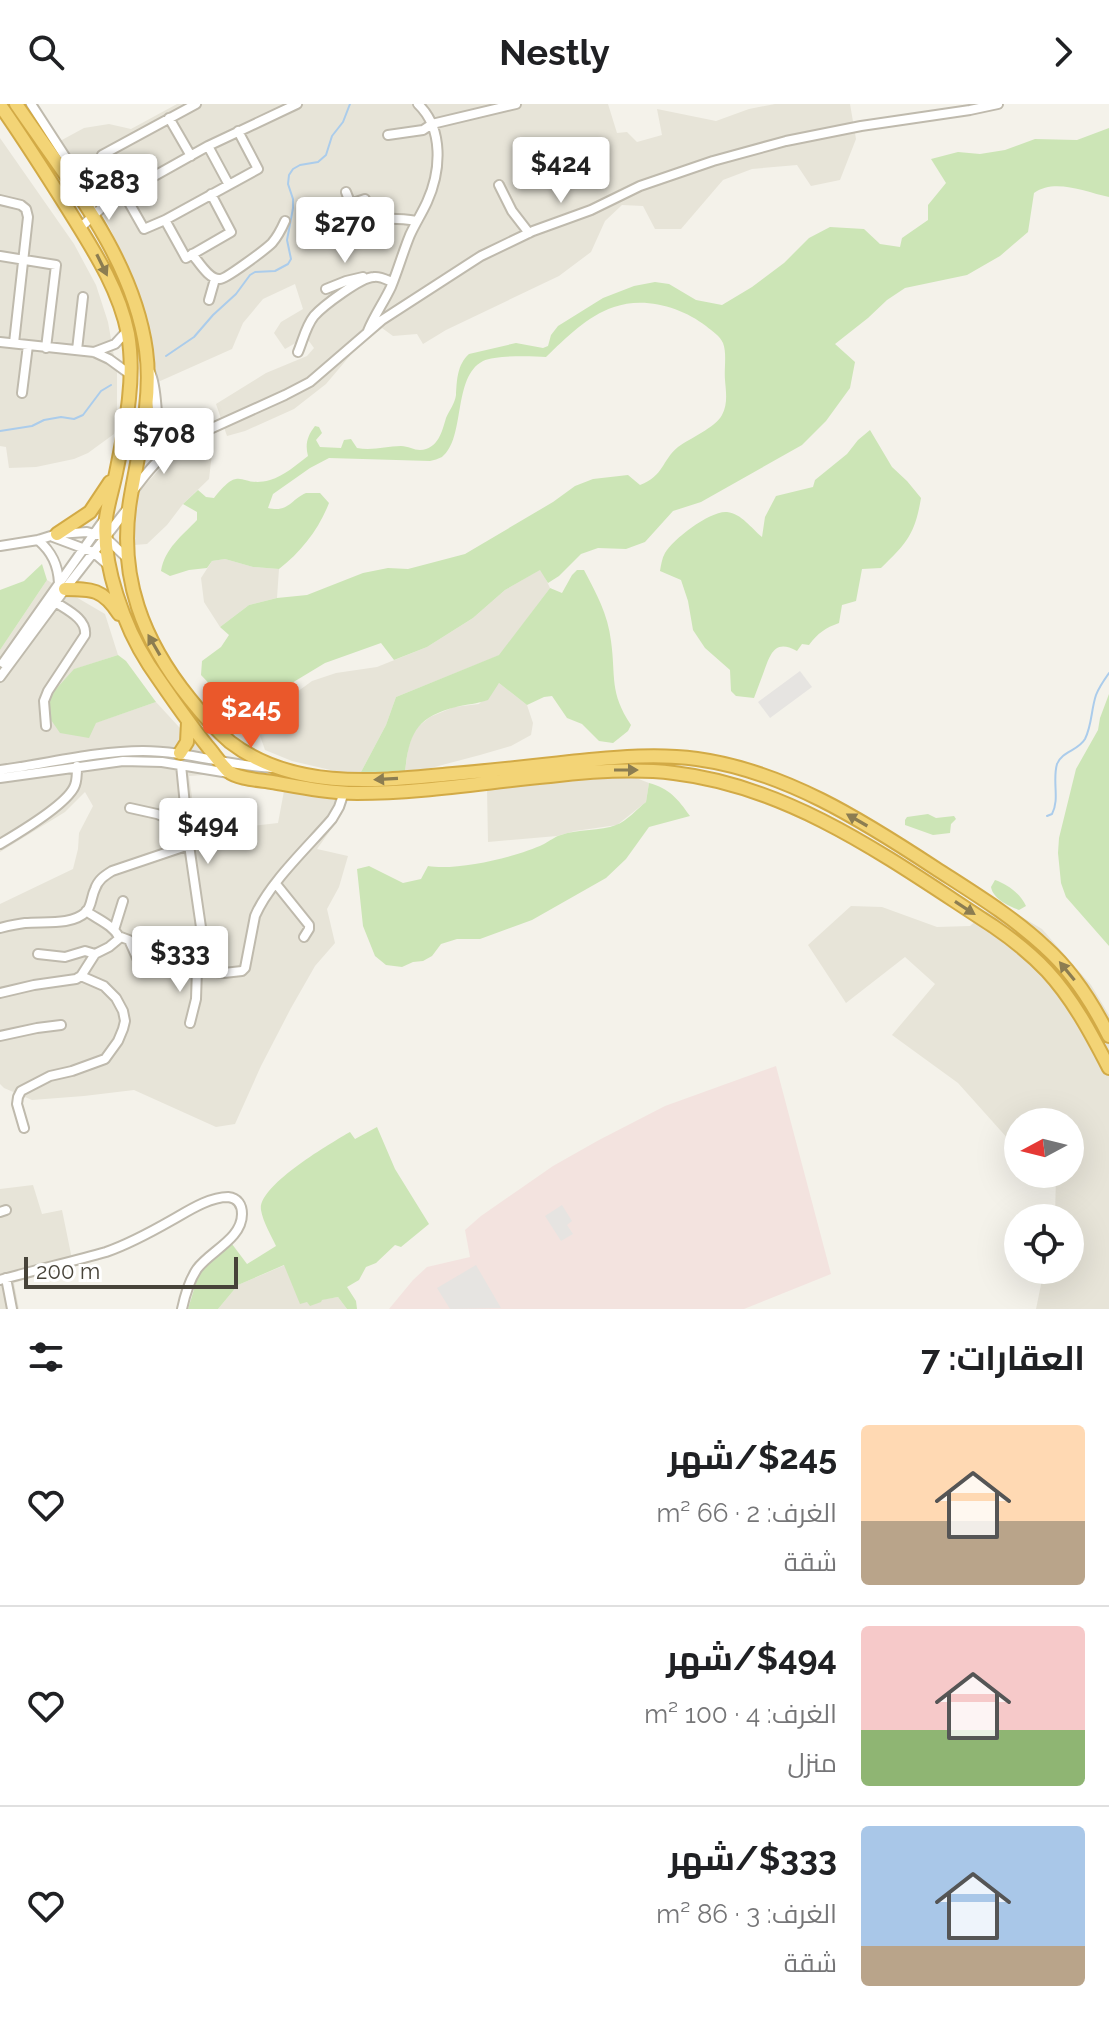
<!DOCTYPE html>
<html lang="ar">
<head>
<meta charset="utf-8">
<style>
  body { margin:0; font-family:Raleway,Cairo,sans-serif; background:#f6f6f6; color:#202124; direction:rtl; height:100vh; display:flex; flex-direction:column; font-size:30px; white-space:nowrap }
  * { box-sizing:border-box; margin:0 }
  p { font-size:26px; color:#757577 }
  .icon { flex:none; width:44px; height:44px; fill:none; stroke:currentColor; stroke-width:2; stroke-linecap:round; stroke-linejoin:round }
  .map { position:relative; height:1205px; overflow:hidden; direction:ltr }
  .panel { display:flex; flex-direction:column; background:#fff; flex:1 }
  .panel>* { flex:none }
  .needle { width:52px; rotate:263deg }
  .buttons { position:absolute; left:1004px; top:1004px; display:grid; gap:16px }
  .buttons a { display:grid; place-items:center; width:80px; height:80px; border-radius:50%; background:#fff; box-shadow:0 8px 32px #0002; font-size:40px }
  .scale { position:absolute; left:24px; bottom:20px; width:214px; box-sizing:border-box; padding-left:8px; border:4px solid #474339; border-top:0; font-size:22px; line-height:28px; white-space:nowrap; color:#474339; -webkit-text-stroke:6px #fff; paint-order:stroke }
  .price { position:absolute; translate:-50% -68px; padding:0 18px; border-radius:8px; background:#fff; color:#222; font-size:26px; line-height:52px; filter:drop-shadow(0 2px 4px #0008) }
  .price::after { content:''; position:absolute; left:50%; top:48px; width:24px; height:18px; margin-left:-12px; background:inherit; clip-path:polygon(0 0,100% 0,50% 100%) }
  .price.selected { background:#ea582b; color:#fff }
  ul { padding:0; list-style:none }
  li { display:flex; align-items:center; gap:24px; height:200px; padding:0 24px }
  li+li { border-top:2px solid #e0e0e0 }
  li span { display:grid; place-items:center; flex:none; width:224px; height:160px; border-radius:8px; color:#555 }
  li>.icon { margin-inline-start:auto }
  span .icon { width:96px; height:96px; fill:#fffc; stroke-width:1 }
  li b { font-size:34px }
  h2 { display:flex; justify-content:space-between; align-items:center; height:96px; padding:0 24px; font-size:34px }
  header { display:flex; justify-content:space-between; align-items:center; height:104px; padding:0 24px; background:#fff; font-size:36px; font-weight:700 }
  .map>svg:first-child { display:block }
  .residential { fill:#e7e4d8 }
  .medical { fill:#f3e3df }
  .green { fill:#cce5b6 }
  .parking { fill:#e6e4e1 }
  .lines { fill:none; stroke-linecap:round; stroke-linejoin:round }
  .stream { stroke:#abcceb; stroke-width:2 }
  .minor-casing { stroke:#bfbaad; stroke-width:12 }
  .highway-casing { stroke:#d2aa46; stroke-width:16 }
  .minor { stroke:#fff; stroke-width:8 }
  .highway { stroke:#f3d476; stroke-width:12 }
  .oneway { fill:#8c7d51 }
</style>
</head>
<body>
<header><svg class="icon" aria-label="forward" viewBox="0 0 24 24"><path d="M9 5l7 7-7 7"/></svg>Nestly<svg class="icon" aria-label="search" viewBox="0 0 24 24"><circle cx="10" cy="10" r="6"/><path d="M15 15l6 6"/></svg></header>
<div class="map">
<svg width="1109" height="1205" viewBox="0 0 1109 1205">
  <rect width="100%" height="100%" fill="#f4f2ea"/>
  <!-- residential -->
  <path class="residential" d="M177 0H608L617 29 627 28 637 38 662 31 657 5 716 17 749 5 775 0H850L856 35 840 76 811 82 797 61 752 65 723 76 681 125H655L643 102 622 101 605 117 591 148 559 172 446 226 423 240 417 230 393 232 382 224 354 247 326 280 294 305 245 327 227 332 216 300 266 269 307 252 314 244 306 233 285 245 274 229 281 218 303 205 295 180 263 195 243 219 232 245 158 278 144 205 131 168 92 87 60 37 84 24 109 20 131 25Z
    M0 34 74 140 96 181 108 218 117 269V319L114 330 88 349 74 355 36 363 9 364 6 343 0 342Z
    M201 347 212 349 209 375 183 400 167 421 147 440 134 441 135 407 140 386 173 351Z
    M225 455 253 463 279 465 277 494 249 501 220 523 204 498 201 474 212 457Z
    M541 465 550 484 500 551 396 593 386 621 361 668H339L292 657 265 646 259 629 282 599 312 577 336 569 377 563 427 543 473 514 505 486Z
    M47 476 105 510 118 551 75 565 95 619 156 598 179 623 203 644V671L189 672 197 728 278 719 284 687 347 698 342 710 317 745 348 752 339 783 327 805 335 839 315 862 291 904 261 962 235 1020 216 1023 134 986 84 992 32 996 4 984 0 980V800L73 765 78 745 79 729 93 702 85 688 65 708 0 748V546Z
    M499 579 527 601 533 619 531 631 511 642 480 651 427 665 405 668 408 645 414 626 430 613 454 603 479 600Z
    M631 672 649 679 646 698 617 721 575 727 557 732 488 738 487 684Z
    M997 798 1042 825 1091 881 1109 911V1205H1036L1044 1166H1070V1114H1055L1056 1070H1070V1018H1018V1046L958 979 892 931 935 880 905 853 846 899 808 841 851 802 882 803 937 823 970 822Z
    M33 1081 42 1110 62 1106 73 1160 14 1179 19 1205H0V1085Z
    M285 1161 307 1198 338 1193 347 1205H218L238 1181Z"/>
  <!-- medical -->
  <path class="medical" d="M776 962 831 1170 744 1205H389L413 1176 427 1163 470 1153 465 1126 481 1112 553 1062 599 1036 665 1002Z"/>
  <!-- green -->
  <path class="green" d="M1109 24V93C1085 88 1055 74 1034 89L1028 128 1000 152 967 171 905 184 887 196 868 214 835 240 855 258 850 284 826 317 802 341 701 398 673 407 645 438 626 445 598 444 581 450 559 472 548 479 540 466 505 486 473 514 427 543 394 556 381 539 325 559 272 591 250 610 230 618 220 591 201 571 202 557 221 543 229 531 220 523 249 501 277 494 307 491 363 469 388 464 408 465 465 450 553 398 575 382 593 375 628 371 640 381C664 372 662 356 678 343 689 335 716 323 722 311 728 300 726 288 725 276 724 265 727 249 723 239 720 232 712 227 706 222 682 203 644 192 614 203 587 212 566 234 546 253 531 252 496 251 483 257 452 273 466 334 442 353 438 355 434 356 430 357L329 354 310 364 273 390 268 404C289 409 291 395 306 389 308 389 318 389 320 389L329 399C319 425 301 448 279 465L253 463 225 455 212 457 207 464 189 466 170 472 161 467C165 444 182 432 197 416V408L183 400 198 386 206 393 214 394C242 358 239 385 270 376 284 372 296 361 308 352 305 341 307 332 315 322L319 323 322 329 316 336 320 343 341 344 344 336 351 335 357 344C373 347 386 342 401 342 408 342 414 346 420 346 438 345 442 328 446 314 449 307 455 299 456 291 457 276 457 261 469 250L516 239 543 244 548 242 551 231 558 222 603 194 634 182 655 178 669 180 696 196 722 201 752 183 784 159 809 134 830 123 864 125 880 140 900 143 902 134 928 116V101L946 79 931 55 958 48 980 50 1005 46 1035 35 1077 36Z
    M870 326 892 363 907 377 921 394C915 430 907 439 881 464L862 465 856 497 842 501 839 519C825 524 818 529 809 541L802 540 797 547C774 534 770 551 763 570 760 578 757 586 754 594L736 592 731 587 730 566 705 544 693 526 688 497 681 476 660 467C661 461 662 454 665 449 673 435 711 406 727 408 742 410 751 424 762 433L765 413 776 392 813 383 815 376 847 350 858 336Z
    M42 460 47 476 0 546V486L24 477Z
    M577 466H584C596 489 608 510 611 537 616 573 609 588 631 621L628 627 613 639 599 637 582 620 567 614 552 592 544 593 527 601 499 579 488 596C477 600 467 600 456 603 416 613 409 630 405 668H361L386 621 396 593 499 551 550 484 562 489 572 471Z
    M118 551 126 557 156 598 96 619 89 634 60 629 51 616 48 594 74 565Z
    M1109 590V842L1066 793 1061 779 1058 749 1059 734 1076 665 1098 626 1100 614Z
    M649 679C669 684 678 695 690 712L649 723 626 755 606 774 532 816 480 835H457L441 840 432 852 423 857 413 858 402 863 386 861 375 852 363 822 357 765 369 762 403 779 421 775 428 762C457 767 517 753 544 740 550 737 554 733 561 731 578 725 601 727 616 721 627 717 637 705 646 698Z
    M928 710 936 714 954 712 956 715 951 720 950 729 933 731 905 721V716L907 713Z
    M995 776C1007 780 1021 790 1026 802L1019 806C1009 802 993 795 991 783Z
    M377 1023 395 1065 429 1120 401 1143 395 1141 376 1159 366 1163 359 1176 347 1183 356 1197 357 1205H347L338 1193 322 1196 321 1198 310 1202 307 1198 300 1200 284 1161 238 1181 218 1205H188L199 1169 232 1140 247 1160 276 1142C271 1131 263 1118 261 1106 257 1082 331 1039 350 1028L355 1035Z"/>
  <!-- parking -->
  <path class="parking" d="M800 567 812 583 770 614 758 598Z
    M562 1101 572 1117 567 1121 573 1130 561 1137 545 1112Z
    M476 1161 501 1204 450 1205 437 1184Z"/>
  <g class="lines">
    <!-- stream -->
    <path class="stream" d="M166 252 194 233 213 211 236 190 250 171 255 168 275 167 288 160 291 155 287 136 293 104V95L288 80 289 71 293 65 300 61 318 58 326 51 332 32 343 18 350 0
      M0 327 32 322 44 316 61 313 74 315 83 311 101 287 111 281
      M1047 712 1052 710C1060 695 1052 677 1057 660 1062 647 1078 647 1085 635 1092 621 1091 606 1096 591 1099 583 1104 576 1109 569"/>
    <!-- minor casing -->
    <g class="minor-casing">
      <path id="minor" d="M31 0 90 91 92 108
        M196 0 102 51 144 125 165 116 258 65 238 27
        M169 14 191 52
        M388 31 423 26 432 20 516 0
        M208 42 229 81
        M499 81 512 107 529 129
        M346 88 359 121
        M0 96 21 101 26 105 28 113 14 239
        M350 100 365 95
        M165 116 186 154 231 128 211 90
        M80 124 108 98 208 42 297 0
        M334 134C369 117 377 111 417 117
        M192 150C199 158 209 176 220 175 226 175 266 145 272 139 278 132 281 126 285 117
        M0 152 56 161 46 244
        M326 185 346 177 363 173
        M209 196 215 175
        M368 227C374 212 384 198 391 183 398 166 403 148 410 131 415 120 422 109 427 98 441 67 444 25 418 0
        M0 238 94 248 109 255 131 271
        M77 246 83 193
        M94 248 115 240 127 227
        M298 248C303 236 306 222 314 212 323 202 361 173 374 173 380 172 387 176 392 178
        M150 268C159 287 154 317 162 329 166 335 173 337 179 339
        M22 289 28 241
        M133 387C147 368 160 352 179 339L285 291 310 278 382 216 481 152 533 127 591 106 640 82 713 57 786 37 861 22 970 6 998 0
        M53 433 93 448 108 461
        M38 436C52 448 58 461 59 479
        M0 442 38 436 57 430 87 428 105 433 128 455
        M3 559 106 413
        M0 573 65 485 128 404
        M46 622 44 597 48 587 85 531C87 515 67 506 55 498
        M181 661 189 741 203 837 211 868
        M0 666C47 660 95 647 143 647 187 647 229 662 273 664
        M0 674 123 657 162 658 229 669
        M130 704 157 710 187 722
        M0 740C17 730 69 699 75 681 77 676 77 668 77 662
        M276 780 309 821V825L304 833
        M86 807C97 815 113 821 119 833
        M0 824C8 822 16 820 25 819 43 817 71 822 86 808 92 802 91 793 95 785 98 776 104 772 112 767L189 741
        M114 826 123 797
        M38 850 65 853 85 847 95 850
        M0 889 34 881 76 875 81 872 95 850 109 843 121 833 129 836 138 856 146 864 180 863 224 869 242 867 245 864 255 812C269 779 308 743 332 715L339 703 344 688
        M190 919 196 895 197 865
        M0 932 37 924 61 921
        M24 1024 17 1000 18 993 21 987 50 972 72 967 105 955 118 937 123 925 125 917 123 907 116 894 104 882 81 872
        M0 1108 6 1106
        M6 1174 12 1205
        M0 1176C35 1166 71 1158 106 1148 129 1140 151 1128 172 1116 188 1107 209 1093 228 1093 238 1094 242 1101 242 1110 242 1135 210 1147 197 1165 189 1177 185 1191 182 1205"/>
    </g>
    <!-- highway casing -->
    <g class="highway-casing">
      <path id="highway" d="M16 0C67 75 133 153 146 246 153 296 138 348 130 397 118 473 143 537 190 595 202 610 215 625 230 638 291 685 371 678 443 671 485 667 528 663 570 658 612 654 654 649 697 655 784 667 862 716 935 764 972 788 1012 812 1045 843 1072 867 1093 900 1109 932
        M0 1C24 35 46 70 68 105 92 144 119 184 128 230 136 276 125 324 116 369 113 384 108 399 106 414 101 460 125 524 149 561 168 589 187 617 208 643 214 650 221 660 228 667 237 675 260 676 272 678 300 683 329 689 357 689 421 689 486 678 550 672 592 667 633 664 674 669 794 683 894 758 993 822 1012 835 1031 850 1047 867 1073 895 1092 931 1109 964
        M57 430 90 408 110 378
        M65 485C92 485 103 485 119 510
        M180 649 187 638 188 618"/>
    </g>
    <!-- minor -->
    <use href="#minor" class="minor"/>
    <!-- highway -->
    <use href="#highway" class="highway"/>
  </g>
  <!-- one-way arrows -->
  <defs><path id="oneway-solid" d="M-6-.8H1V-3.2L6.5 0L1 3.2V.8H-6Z" transform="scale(2)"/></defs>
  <g class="oneway">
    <use href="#oneway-solid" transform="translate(102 161) rotate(64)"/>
    <use href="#oneway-solid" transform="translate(154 541) rotate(-120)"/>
    <use href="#oneway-solid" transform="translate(626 666)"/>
    <use href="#oneway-solid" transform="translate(386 675) rotate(177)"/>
    <use href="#oneway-solid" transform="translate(857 716) rotate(-150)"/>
    <use href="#oneway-solid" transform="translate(965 804) rotate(33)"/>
    <use href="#oneway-solid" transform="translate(1067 867) rotate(-129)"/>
  </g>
</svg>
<div class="buttons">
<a><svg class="needle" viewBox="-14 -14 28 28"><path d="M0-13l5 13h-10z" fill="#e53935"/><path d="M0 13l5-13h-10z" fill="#757577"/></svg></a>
<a><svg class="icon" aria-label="locate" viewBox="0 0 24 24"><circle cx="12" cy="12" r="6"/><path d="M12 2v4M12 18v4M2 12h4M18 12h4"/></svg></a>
</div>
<div class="scale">200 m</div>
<b class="price" style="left:561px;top:101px">$424</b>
<b class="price" style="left:109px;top:118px">$283</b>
<b class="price" style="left:345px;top:161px">$270</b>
<b class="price" style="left:164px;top:372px">$708</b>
<b class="price selected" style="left:251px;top:646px">$245</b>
<b class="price" style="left:208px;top:762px">$494</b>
<b class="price" style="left:180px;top:890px">$333</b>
</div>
<section class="panel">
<h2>العقارات: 7<svg class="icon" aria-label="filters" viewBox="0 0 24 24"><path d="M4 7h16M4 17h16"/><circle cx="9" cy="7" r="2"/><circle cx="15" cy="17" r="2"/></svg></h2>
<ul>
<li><span style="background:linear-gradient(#ffd9b3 60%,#b9a48a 0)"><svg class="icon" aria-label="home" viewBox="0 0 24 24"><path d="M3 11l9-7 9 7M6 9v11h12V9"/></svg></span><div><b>$245/شهر</b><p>الغرف: 2 · 66 m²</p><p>شقة</p></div><svg class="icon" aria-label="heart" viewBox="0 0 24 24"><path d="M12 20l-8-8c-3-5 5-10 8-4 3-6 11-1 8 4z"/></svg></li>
<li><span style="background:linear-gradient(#f6c9c9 65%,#8fb573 0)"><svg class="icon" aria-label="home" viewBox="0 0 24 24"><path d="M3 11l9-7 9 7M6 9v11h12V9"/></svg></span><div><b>$494/شهر</b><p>الغرف: 4 · 100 m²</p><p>منزل</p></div><svg class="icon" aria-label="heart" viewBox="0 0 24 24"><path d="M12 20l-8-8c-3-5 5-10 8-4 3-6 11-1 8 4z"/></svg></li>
<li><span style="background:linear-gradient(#a9c7e8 75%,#b9a48a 0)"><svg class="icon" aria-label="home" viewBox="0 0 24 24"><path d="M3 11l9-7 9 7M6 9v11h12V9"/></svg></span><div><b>$333/شهر</b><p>الغرف: 3 · 86 m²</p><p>شقة</p></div><svg class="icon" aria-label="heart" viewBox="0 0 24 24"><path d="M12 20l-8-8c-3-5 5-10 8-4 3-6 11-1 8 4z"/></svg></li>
</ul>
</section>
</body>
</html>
